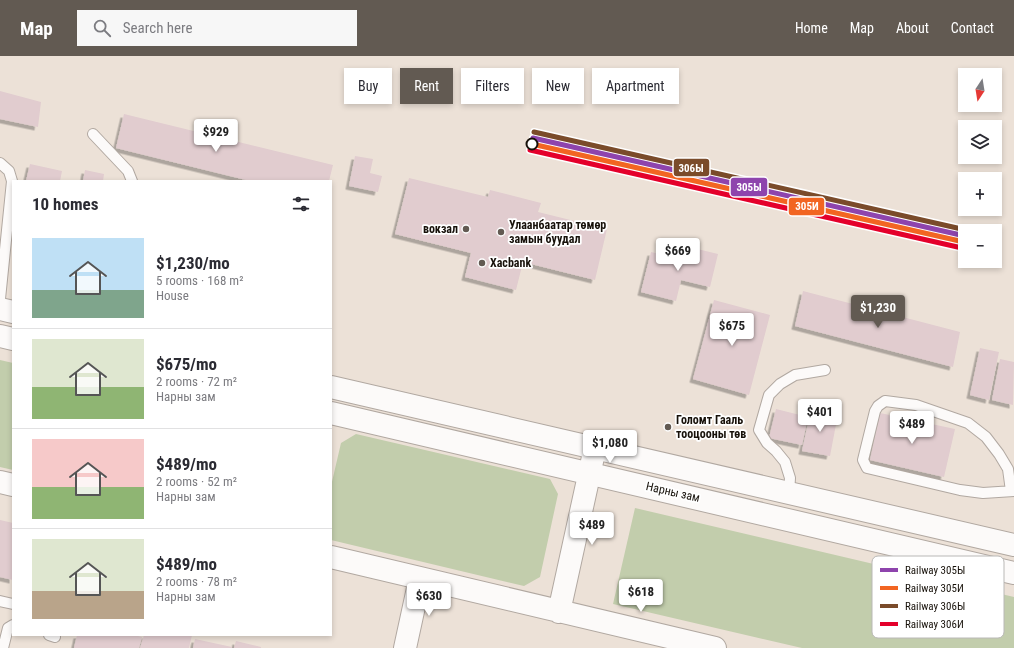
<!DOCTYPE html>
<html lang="en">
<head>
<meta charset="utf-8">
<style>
  body { margin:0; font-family:"Roboto Condensed",sans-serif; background:#f7f7f7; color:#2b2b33; height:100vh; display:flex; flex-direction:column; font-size:15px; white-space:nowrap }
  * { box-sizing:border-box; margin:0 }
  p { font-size:13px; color:#7c7c81 }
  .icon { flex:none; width:22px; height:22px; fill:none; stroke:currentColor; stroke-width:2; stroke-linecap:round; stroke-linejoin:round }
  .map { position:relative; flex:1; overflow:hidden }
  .panel { position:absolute; left:12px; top:124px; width:320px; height:456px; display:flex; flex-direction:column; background:#fff; border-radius:0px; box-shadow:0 2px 6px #0003 }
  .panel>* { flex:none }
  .hud { position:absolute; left:344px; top:12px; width:380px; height:36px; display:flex; gap:8px }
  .needle { width:26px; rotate:192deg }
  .controls { position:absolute; left:958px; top:12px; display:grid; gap:8px }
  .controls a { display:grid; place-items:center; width:44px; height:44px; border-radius:0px; background:#fff; box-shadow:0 2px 6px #0003; font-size:20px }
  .price { position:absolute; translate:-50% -34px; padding:0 9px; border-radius:4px; background:#fff; color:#222; font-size:13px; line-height:26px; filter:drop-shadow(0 1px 2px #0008) }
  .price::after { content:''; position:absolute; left:50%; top:24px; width:12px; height:9px; margin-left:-6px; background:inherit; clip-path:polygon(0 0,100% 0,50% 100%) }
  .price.selected { background:#625a52; color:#fff }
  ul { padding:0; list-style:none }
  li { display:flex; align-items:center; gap:12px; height:100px; padding:0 20px }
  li+li { border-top:1px solid #e1e1e2 }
  li span { display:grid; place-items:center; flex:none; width:112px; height:80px; border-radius:0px; color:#555 }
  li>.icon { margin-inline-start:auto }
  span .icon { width:48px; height:48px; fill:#fffc; stroke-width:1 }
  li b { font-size:17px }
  h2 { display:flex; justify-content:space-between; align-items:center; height:48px; padding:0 20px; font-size:17px }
  .chip { padding:0 14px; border-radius:0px; background:#fff; box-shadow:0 2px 6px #0003; font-size:14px; line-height:36px }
  .chip.selected { background:#625a52; color:#fff }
  header { display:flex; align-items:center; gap:24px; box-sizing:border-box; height:56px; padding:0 20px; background:#625a52; color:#fff }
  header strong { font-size:19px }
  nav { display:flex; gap:22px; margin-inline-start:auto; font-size:14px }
  .search { width:280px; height:36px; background:#f7f7f7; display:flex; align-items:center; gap:10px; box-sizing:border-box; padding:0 14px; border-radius:0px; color:#7c7c81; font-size:15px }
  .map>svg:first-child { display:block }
  .green { fill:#c2cdac }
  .building { fill:#e1cccf; filter:url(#shadow) }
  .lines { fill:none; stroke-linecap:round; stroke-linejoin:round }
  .lane-casing { stroke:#b1a8a1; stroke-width:12 }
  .secondary-casing { stroke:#b1a8a1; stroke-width:24 }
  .primary-casing { stroke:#b1a8a1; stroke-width:24 }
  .lane { stroke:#fcfaf9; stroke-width:10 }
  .secondary { stroke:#fcfaf9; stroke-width:22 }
  .primary { stroke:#fcfaf9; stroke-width:22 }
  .rail-1-casing { stroke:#fff; stroke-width:8 }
  .rail-2-casing { stroke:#fff; stroke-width:8 }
  .rail-3-casing { stroke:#fff; stroke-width:8 }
  .rail-4-casing { stroke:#fff; stroke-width:8 }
  .rail-1 { stroke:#8e44ad; stroke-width:5 }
  .rail-2 { stroke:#f26522; stroke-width:5 }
  .rail-3 { stroke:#7a4b2a; stroke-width:5 }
  .rail-4 { stroke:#e4002b; stroke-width:5 }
  .stop-dot { fill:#fff; stroke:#17110a; stroke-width:2 }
  .poi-dot { fill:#625a52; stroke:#fff; stroke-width:1.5 }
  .labels { text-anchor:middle; stroke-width:3.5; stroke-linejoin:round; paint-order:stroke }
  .poi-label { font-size:12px; font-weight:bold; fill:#17110a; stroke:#fff; text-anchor:start }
  .street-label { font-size:12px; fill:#17110a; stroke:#fff }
  .key { fill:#fff; stroke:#b9b8b6; stroke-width:1 }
  .key-label { font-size:11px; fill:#17110a }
  .line-badge { stroke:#fff; stroke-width:1.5 }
  .badge-label { font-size:11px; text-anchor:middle; font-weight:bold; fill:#fff }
</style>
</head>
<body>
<header>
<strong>Map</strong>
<div class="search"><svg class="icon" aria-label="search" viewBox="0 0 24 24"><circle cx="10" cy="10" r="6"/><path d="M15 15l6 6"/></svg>Search here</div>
<nav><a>Home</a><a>Map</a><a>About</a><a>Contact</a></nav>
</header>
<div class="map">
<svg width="1014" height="592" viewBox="0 0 1014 592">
  <defs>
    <filter id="shadow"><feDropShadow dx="-3.5" dy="3.5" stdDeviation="0" flood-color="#0004"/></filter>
  </defs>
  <rect width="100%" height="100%" fill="#ece1d7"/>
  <!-- green -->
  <path class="green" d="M0 304 13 307V414L0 411Z
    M356 378 550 423 558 438 540 521 524 530 331 484V430L341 387Z
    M635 452 1014 541V592H802L613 548Z"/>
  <!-- building -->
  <path class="building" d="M0 35 41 46 38 71 0 63Z
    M124 58 333 109 329 125H250L116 92Z
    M355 100 373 103 370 117 382 120 378 136 349 130Z
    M30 108 62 115 60 125H26Z
    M85 114 104 118 103 125H83Z
    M409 122 488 141 490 134 541 147 538 156 607 173 595 224 523 206 516 234 465 221 471 197 395 178Z
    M681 189 718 198 710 231 681 224 676 245 641 236 651 196 678 202Z
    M803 235 960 276 953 311 795 270Z
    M714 244 770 259 749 339 693 323Z
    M980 292 999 296 989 344 970 339Z
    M1000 303 1014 306 1013 349 992 344Z
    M776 353 808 361 802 389 769 382Z
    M811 353 838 358 830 400 802 395Z
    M880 357 955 373 944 421 870 404Z
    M0 464 13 467V524L0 521Z
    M77 579H134L142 581 139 592H74Z
    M144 579H192L189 592H140Z
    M195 583 232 591V592H193Z
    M236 585 261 591V592H234Z"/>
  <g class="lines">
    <!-- lane casing -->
    <g class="lane-casing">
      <path id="lane" d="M93 78 128 115 132 125
        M0 107 9 115 12 125 0 243
        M1011 435 1008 413 999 398 986 381 968 367 916 349 885 345 878 350 875 355 863 404 867 412 960 434 983 437 1014 435
        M789 437 790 422 785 406 776 395 767 387 759 374 769 339 780 328 795 319 825 314
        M0 545 13 548
        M49 579 55 581
        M3 592 8 572 13 569"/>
    </g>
    <!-- secondary casing -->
    <g class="secondary-casing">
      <path id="secondary" d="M0 426 13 429
        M331 501 715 592
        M559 556 595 392
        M405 592 420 523"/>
    </g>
    <!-- primary casing -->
    <g class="primary-casing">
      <path id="primary" d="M0 253 13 256
        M0 280 13 283
        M331 331 1014 489
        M331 357 1014 517"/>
    </g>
    <!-- lane -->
    <use href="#lane" class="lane"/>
    <!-- secondary -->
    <use href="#secondary" class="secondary"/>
    <!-- primary -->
    <use href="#primary" class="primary"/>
    <!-- rail-1 casing -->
    <g class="rail-1-casing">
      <path id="rail-1" d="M533 82 965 180"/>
    </g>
    <!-- rail-2 casing -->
    <g class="rail-2-casing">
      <path id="rail-2" d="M532 88 964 186"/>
    </g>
    <!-- rail-3 casing -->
    <g class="rail-3-casing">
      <path id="rail-3" d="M534 76 966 174"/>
    </g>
    <!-- rail-4 casing -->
    <g class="rail-4-casing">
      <path id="rail-4" d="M530 94 962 192"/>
    </g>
    <!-- rail-1 -->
    <use href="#rail-1" class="rail-1"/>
    <!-- rail-2 -->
    <use href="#rail-2" class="rail-2"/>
    <!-- rail-3 -->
    <use href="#rail-3" class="rail-3"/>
    <!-- rail-4 -->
    <use href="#rail-4" class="rail-4"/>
  </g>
  <!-- markers -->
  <circle class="stop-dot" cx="532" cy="88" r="5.5"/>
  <g class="poi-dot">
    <circle cx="466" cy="173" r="4"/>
    <circle cx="501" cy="176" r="4"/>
    <circle cx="482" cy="207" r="4"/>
    <circle cx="668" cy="371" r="4"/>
  </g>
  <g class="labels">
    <!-- poi labels -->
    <g class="poi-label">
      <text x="509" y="173">Улаанбаатар төмөр<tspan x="509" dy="14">замын буудал</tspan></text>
      <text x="458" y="177" text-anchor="end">вокзал</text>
      <text x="490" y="211">Xacbank</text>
      <text x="676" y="368">Голомт Гааль<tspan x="676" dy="14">тооцооны төв</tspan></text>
    </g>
    <!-- street labels -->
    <g class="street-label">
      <text transform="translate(673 436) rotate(13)" y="4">Нарны зам</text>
    </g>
  </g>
  <!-- legend -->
  <rect x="872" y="500" width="132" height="82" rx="6" class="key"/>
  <rect x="880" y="512" width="18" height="4" fill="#8e44ad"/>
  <rect x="880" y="530" width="18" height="4" fill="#f26522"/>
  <rect x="880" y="548" width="18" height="4" fill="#7a4b2a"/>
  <rect x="880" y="566" width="18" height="4" fill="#e4002b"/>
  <g class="key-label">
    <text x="905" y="518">Railway 305Ы</text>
    <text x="905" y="536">Railway 305И</text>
    <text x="905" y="554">Railway 306Ы</text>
    <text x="905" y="572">Railway 306И</text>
  </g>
  <g class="line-badge">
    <rect x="673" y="102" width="37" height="19" rx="4" fill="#7a4b2a"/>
    <rect x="730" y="121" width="38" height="20" rx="4" fill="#8e44ad"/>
    <rect x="788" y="141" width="37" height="19" rx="4" fill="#f26522"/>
  </g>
  <g class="badge-label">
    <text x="691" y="116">306Ы</text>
    <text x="749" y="135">305Ы</text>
    <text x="807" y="154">305И</text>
  </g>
</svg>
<div class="controls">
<a><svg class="needle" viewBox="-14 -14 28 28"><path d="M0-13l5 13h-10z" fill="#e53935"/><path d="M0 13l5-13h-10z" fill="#7c7c81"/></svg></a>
<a><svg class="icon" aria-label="layers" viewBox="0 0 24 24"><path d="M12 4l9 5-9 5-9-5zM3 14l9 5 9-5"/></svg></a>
<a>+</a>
<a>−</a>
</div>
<b class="price" style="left:216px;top:97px">$929</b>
<b class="price" style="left:678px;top:216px">$669</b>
<b class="price selected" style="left:878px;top:273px">$1,230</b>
<b class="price" style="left:732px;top:291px">$675</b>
<b class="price" style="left:820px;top:377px">$401</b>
<b class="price" style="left:912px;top:389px">$489</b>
<b class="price" style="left:610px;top:408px">$1,080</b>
<b class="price" style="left:592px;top:490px">$489</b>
<b class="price" style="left:641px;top:557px">$618</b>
<b class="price" style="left:429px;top:561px">$630</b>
<div class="hud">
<a class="chip">Buy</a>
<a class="chip selected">Rent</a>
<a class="chip">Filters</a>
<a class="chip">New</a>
<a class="chip">Apartment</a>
</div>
<section class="panel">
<h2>10 homes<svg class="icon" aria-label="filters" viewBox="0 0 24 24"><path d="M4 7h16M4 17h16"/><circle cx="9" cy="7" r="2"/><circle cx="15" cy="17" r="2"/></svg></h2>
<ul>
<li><span style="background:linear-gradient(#bfe0f5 65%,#7fa58c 0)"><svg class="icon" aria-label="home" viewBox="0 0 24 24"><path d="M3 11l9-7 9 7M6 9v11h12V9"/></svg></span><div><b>$1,230/mo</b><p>5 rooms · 168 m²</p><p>House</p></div></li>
<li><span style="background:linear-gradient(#dfe7d0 60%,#8fb573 0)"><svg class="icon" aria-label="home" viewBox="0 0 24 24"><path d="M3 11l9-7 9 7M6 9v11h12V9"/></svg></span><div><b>$675/mo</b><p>2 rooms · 72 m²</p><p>Нарны зам</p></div></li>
<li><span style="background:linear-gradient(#f6c9c9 60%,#8fb573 0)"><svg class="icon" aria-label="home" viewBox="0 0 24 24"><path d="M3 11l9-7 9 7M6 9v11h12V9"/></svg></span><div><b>$489/mo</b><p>2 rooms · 52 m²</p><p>Нарны зам</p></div></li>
<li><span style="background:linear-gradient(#dfe7d0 65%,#b9a48a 0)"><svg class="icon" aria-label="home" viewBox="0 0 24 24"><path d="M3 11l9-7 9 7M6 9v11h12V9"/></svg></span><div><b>$489/mo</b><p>2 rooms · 78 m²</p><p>Нарны зам</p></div></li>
</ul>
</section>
</div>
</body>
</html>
